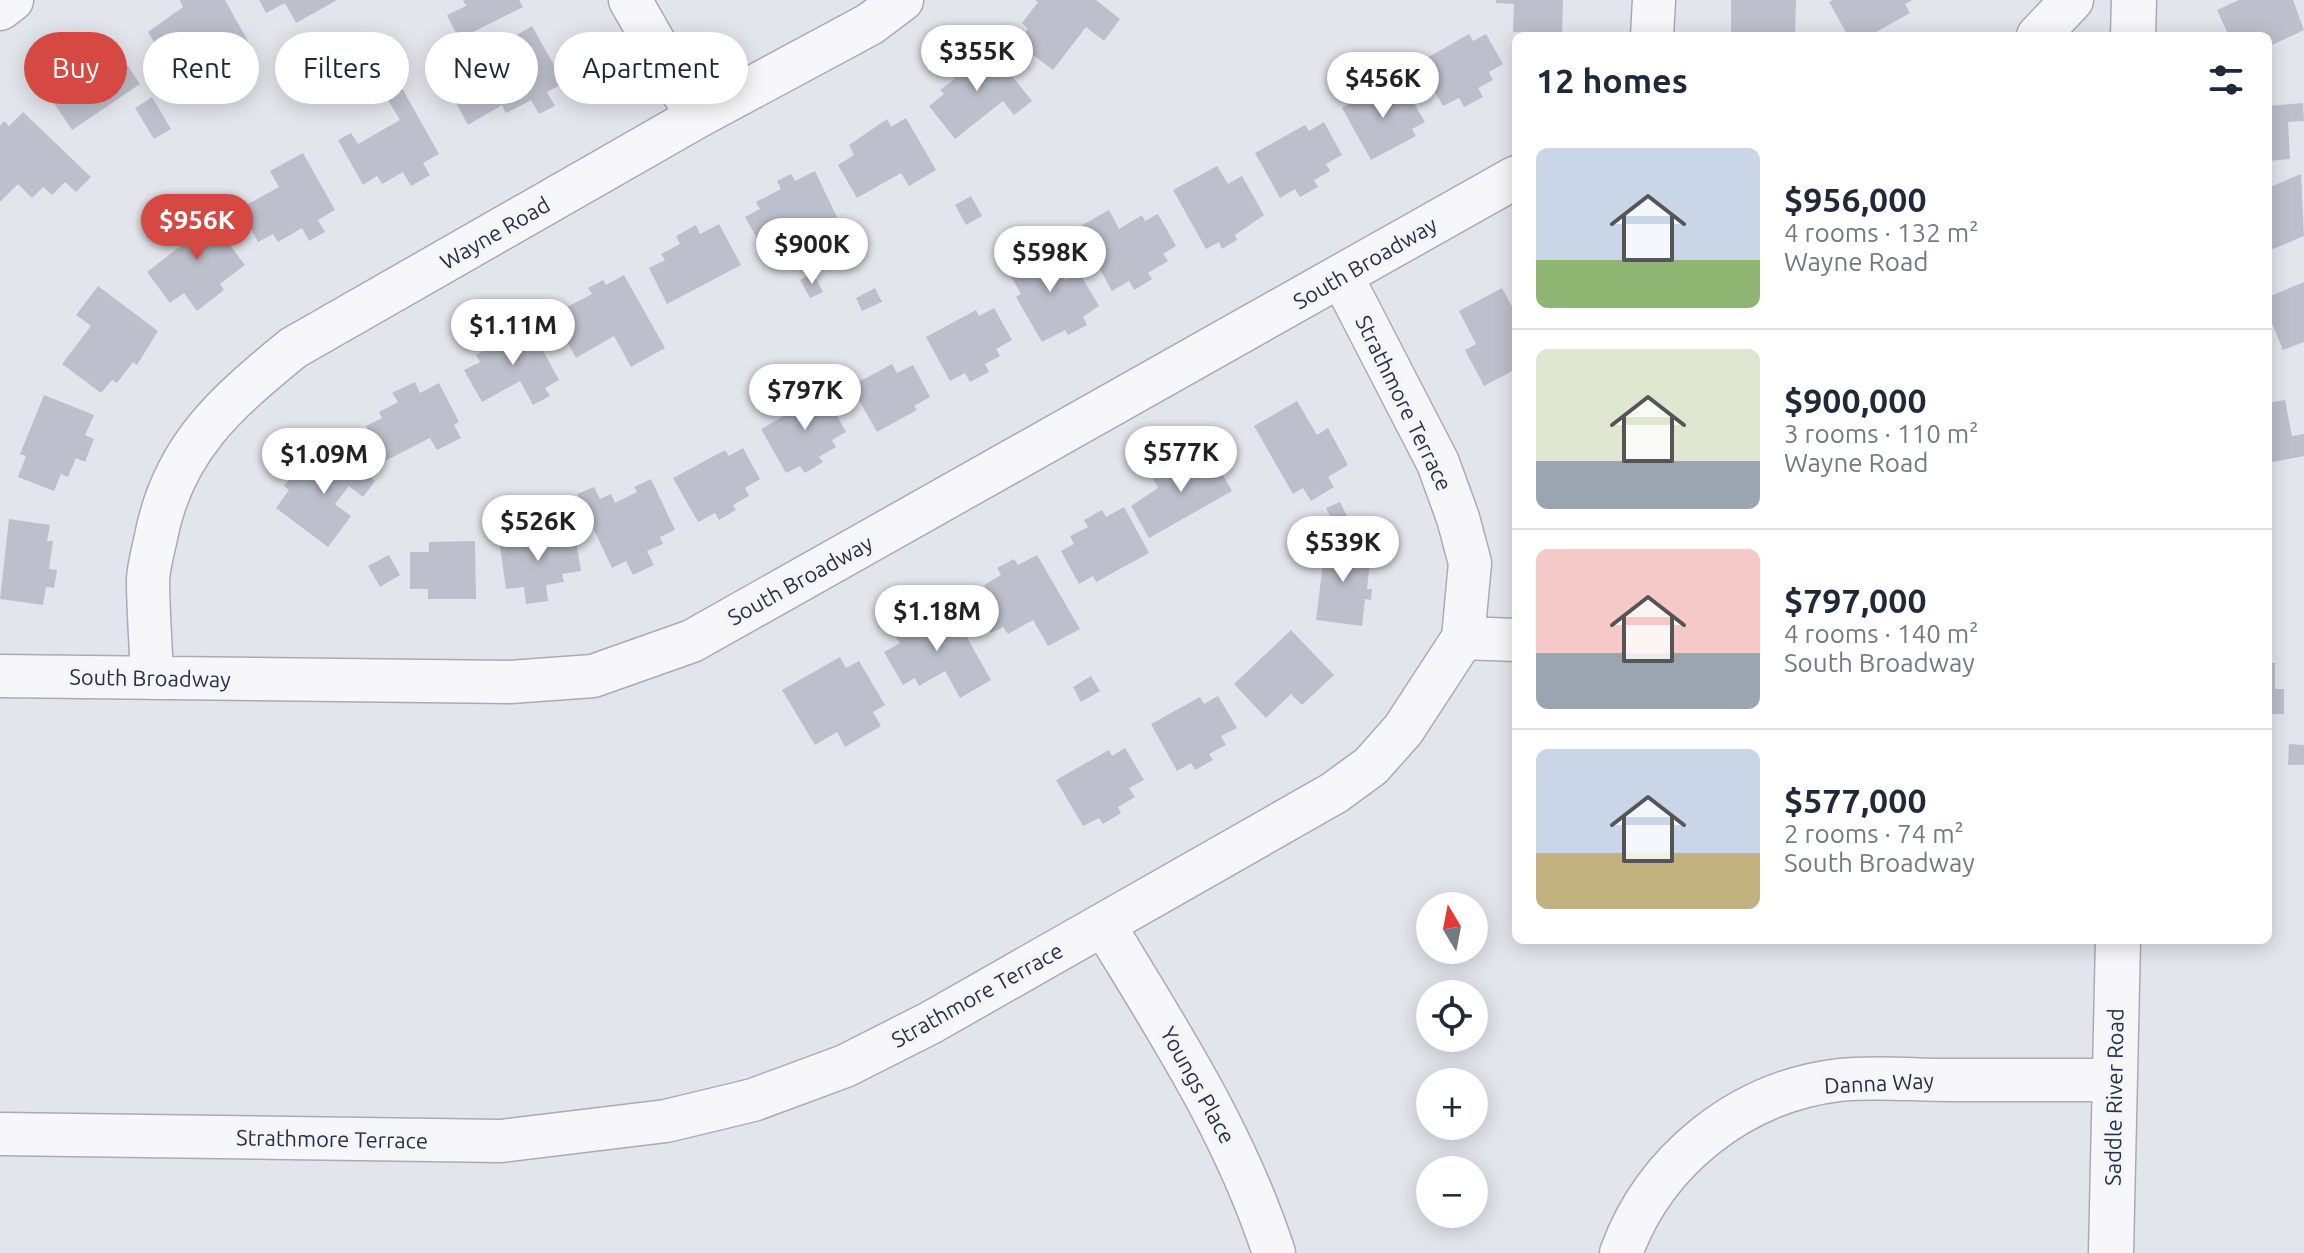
<!DOCTYPE html>
<html lang="en">
<head>
<meta charset="utf-8">
<style>
  body { margin:0; font-family:Ubuntu,sans-serif; background:#f6f6f7; color:#1f2937; height:100vh; display:flex; flex-direction:column; font-size:30px; white-space:nowrap }
  * { box-sizing:border-box; margin:0 }
  p { font-size:26px; color:#747a83 }
  .icon { flex:none; width:44px; height:44px; fill:none; stroke:currentColor; stroke-width:2; stroke-linecap:round; stroke-linejoin:round }
  .map { position:relative; flex:1; overflow:hidden }
  .sheet { position:absolute; left:1512px; top:32px; width:760px; height:912px; display:flex; flex-direction:column; background:#fff; border-radius:12px; box-shadow:0 4px 20px #0003 }
  .sheet>* { flex:none }
  .top-card { position:absolute; left:24px; top:32px; width:760px; height:72px; display:flex; gap:16px }
  .needle { width:52px; rotate:350deg }
  .buttons { position:absolute; left:1416px; top:892px; display:grid; gap:16px }
  .buttons a { display:grid; place-items:center; width:72px; height:72px; border-radius:50%; background:#fff; box-shadow:0 4px 20px #0003; font-size:40px }
  .price { position:absolute; translate:-50% -68px; padding:0 18px; border-radius:28px; background:#fff; color:#222; font-size:26px; line-height:52px; filter:drop-shadow(0 2px 4px #0008) }
  .price::after { content:''; position:absolute; left:50%; top:48px; width:24px; height:18px; margin-left:-12px; background:inherit; clip-path:polygon(0 0,100% 0,50% 100%) }
  .price.active { background:#d64943; color:#fff }
  ul { padding:0; list-style:none }
  li { display:flex; align-items:center; gap:24px; height:200px; padding:0 24px }
  li+li { border-top:2px solid #e0e1e3 }
  li span { display:grid; place-items:center; flex:none; width:224px; height:160px; border-radius:12px; color:#555 }
  li>.icon { margin-inline-start:auto }
  span .icon { width:96px; height:96px; fill:#fffc; stroke-width:1 }
  li b { font-size:34px }
  h2 { display:flex; justify-content:space-between; align-items:center; height:96px; padding:0 24px; font-size:34px }
  .chip { padding:0 28px; border-radius:36px; background:#fff; box-shadow:0 4px 20px #0003; font-size:28px; line-height:72px }
  .chip.active { background:#d64943; color:#fff }
  .map>svg:first-child { display:block }
  .building { fill:#bdc0cc }
  .lines { fill:none; stroke-linecap:round; stroke-linejoin:round }
  .minor-casing { stroke:#a8abb7; stroke-width:45 }
  .tertiary-casing { stroke:#a8abb7; stroke-width:47 }
  .minor { stroke:#f7f7fa; stroke-width:42 }
  .tertiary { stroke:#f7f7fa; stroke-width:44 }
  .labels { text-anchor:middle; stroke-width:7; stroke-linejoin:round; paint-order:stroke }
  .street-label { font-size:22px; fill:#2a2f46; stroke:#f3f5f9 }
</style>
</head>
<body>
<div class="map">
<svg width="2304" height="1253" viewBox="0 0 2304 1253">
  <rect width="100%" height="100%" fill="#e3e5ec"/>
  <!-- building -->
  <path class="building" d="M180 0H225L253 50 218 71 205 48 169 68 148 32 183 7Z
    M259 0H337L296 23 285 3 266 13Z
    M463 0H519L523 7 459 39 447 15 466 6Z
    M1035 0H1096L1120 19 1104 41 1086 27 1053 70 1017 43 1028 29 1022 23 1038 2Z
    M1496 0H1563L1562 34 1513 32 1514 4 1496 3Z
    M1731 0H1796L1795 36H1731Z
    M1833 0H1913L1905 4 1910 13 1869 36H1848L1829 2Z
    M2239 0H2293L2304 30 2268 47V36H2229L2217 10Z
    M532 26 564 83 547 92 555 106 539 114 531 100 506 113 502 105 468 125 450 92 523 51 515 36Z
    M1469 34 1473 41 1486 34 1503 64 1489 72 1493 80 1478 88 1483 97 1464 107 1459 98 1443 106 1418 63Z
    M115 47 140 84 72 130 49 96 82 68 78 62 94 51 98 58Z
    M991 50 1032 101 1014 115 1003 101 955 139 929 106 944 94 940 90 955 79 946 68 965 53 973 64Z
    M398 81 439 154 423 163 430 175 411 186 403 172 382 184 377 176 363 185 338 140 351 133 358 144 400 120 382 90Z
    M1385 84 1393 98 1407 91 1425 122 1412 129 1416 136 1371 160 1342 108Z
    M152 97 171 129 154 139 135 108Z
    M2303 103 2304 121 2288 122 2290 159 2268 161V106Z
    M23 112 91 177 76 192 65 182 52 195 43 187 32 198 18 184 0 202V126L4 121 9 126Z
    M906 118 936 170 909 186 901 173 857 198 838 165 854 155 849 145 887 119 891 127Z
    M1324 122 1342 155 1326 164 1330 171 1314 180 1318 187 1300 197 1295 189 1280 198 1255 153 1305 125 1309 131Z
    M303 153 335 210 318 220 325 232 309 241 302 228 278 242 273 234 258 242 239 209 279 187 270 171Z
    M1217 166 1228 184 1242 176 1264 215 1235 235 1237 240 1222 249 1219 242 1206 249 1173 190Z
    M815 171 841 226 796 251 787 235 763 249 745 217 760 209 756 202 781 189 777 181 791 174 795 181Z
    M2301 174 2304 236 2268 251V188Z
    M971 196 982 216 966 225 955 205Z
    M198 203 245 265 220 284 224 290 197 311 184 293 170 303 147 272 192 237 177 218Z
    M1109 210 1119 229 1142 215 1145 221 1158 214 1176 246 1163 254 1168 261 1148 273 1152 279 1134 290 1129 281 1112 291 1077 228Z
    M719 224 741 265 667 304 649 268 665 260 661 254 680 244 676 236 696 225 700 234Z
    M1043 243 1065 280 1079 272 1099 306 1083 317 1087 325 1068 335 1065 330 1042 342 1016 297 1021 294 1005 266Z
    M813 273 823 292 810 298 800 280Z
    M624 275 665 348 631 367 614 336 576 358 556 322 571 314 567 307 592 294 588 288 603 280 606 285Z
    M2304 282V342L2283 350 2268 314V297Z
    M98 286 158 331 137 365 133 362 117 383 112 380 101 393 62 364 91 326 76 315Z
    M875 288 882 302 862 311 856 298Z
    M1502 288 1516 314V369L1484 386 1465 350 1476 344 1459 311Z
    M994 308 1012 340 996 349 1000 356 985 364 989 372 970 382 965 373 950 381 926 337 976 310 979 316Z
    M530 327 559 380 545 388 550 396 533 405 520 381 482 402 464 370 480 362 476 355 490 348 487 343 510 330 513 337Z
    M892 364 897 373 913 365 930 397 914 406 917 410 877 432 851 386Z
    M817 380 846 432 832 440 836 447 819 457 823 462 805 473 800 466 786 473 761 429 810 401 802 388Z
    M415 382 420 393 439 383 459 422 454 425 461 438 437 450 430 438 385 461 366 426 382 418 379 412 398 402 392 393Z
    M44 395 94 415 85 435 94 439 85 462 76 458 68 477 61 474 54 491 18 477 26 456 20 454Z
    M2285 400 2292 436 2304 434V456L2268 463V403Z
    M1297 401 1317 435 1328 428 1348 465 1328 477 1334 487 1311 501 1303 488 1293 494 1254 426Z
    M335 447 375 481 363 497 349 486 335 504 351 516 328 547 276 508 289 490 284 486 293 475 300 480 317 458 323 462Z
    M743 448 760 479 745 488 749 496 733 505 736 510 719 520 715 513 698 522 673 478 725 450 729 456Z
    M1210 452 1232 491 1149 538 1131 506 1158 488 1153 479 1196 455 1198 459Z
    M651 479 675 530 660 537 663 544 647 551 654 565 633 575 626 561 612 568 577 494 594 487 600 499 611 494 615 503 637 492 634 487Z
    M1340 502 1348 518 1334 524 1326 508Z
    M1124 507 1149 553 1096 582 1093 576 1079 584 1061 551 1074 544 1070 536 1088 527 1084 520 1102 510 1106 517Z
    M9 519 50 525 47 541H53L49 569 57 570 54 588 46 587 43 605 0 599Z
    M556 531 557 537 575 535 581 571 562 574 564 582 546 585 548 601 526 604 524 587 506 589 499 539Z
    M1326 539 1361 543 1360 559 1370 560 1367 589H1372L1371 600 1365 599 1362 626 1316 620Z
    M475 541 476 599H428V589H410V552H429V542Z
    M389 555 400 575 380 587 368 566Z
    M1037 555 1080 629 1048 646 1033 620 1008 634 1003 627 991 633 972 601 988 591 984 585 1001 575 997 568 1014 559 1018 565Z
    M949 606 991 680 960 698 945 671 919 686 915 678 903 685 884 652 900 643 895 636 912 627 908 620 926 610 930 617Z
    M1291 630 1334 675 1302 705 1291 694 1266 718 1234 684Z
    M840 657 846 668 859 661 885 705 873 712 881 726 845 747 837 732 815 745 782 690Z
    M2268 663H2275V689H2284V714H2268Z
    M1091 676 1100 691 1081 702 1073 687Z
    M1218 696 1237 728 1221 736 1226 745 1209 754 1213 760 1195 770 1191 763 1177 771 1151 724 1200 697 1204 704Z
    M2289 744 2304 745V765H2288Z
    M1125 748 1144 780 1129 788 1135 797 1118 807 1121 813 1103 824 1099 818 1083 826 1056 780 1109 750 1112 756Z"/>
  <g class="lines">
    <!-- minor casing -->
    <g class="minor-casing">
      <path id="minor" d="M630 0 697 117
        M0 9 12 0
        M1652 36 1654 0
        M2038 36 2072 0
        M1463 638 1516 640
        M0 676 510 682 593 676 692 641 1516 177
        M152 678C151 645 148 612 148 579 149 565 153 551 156 537 173 448 226 403 293 348L697 117 870 24 902 0
        M1104 925C1170 1034 1234 1131 1274 1253
        M0 1134 501 1141 666 1121 753 1100 845 1066 930 1023 1334 793 1371 766 1403 730 1463 638 1470 563 1458 518 1438 463 1342 277
        M1621 1253C1655 1160 1740 1092 1839 1080 1875 1076 1914 1080 1950 1080 2005 1080 2060 1080 2115 1080"/>
    </g>
    <!-- tertiary casing -->
    <g class="tertiary-casing">
      <path id="tertiary" d="M2133 36 2134 0
        M2111 1253 2118 940"/>
    </g>
    <!-- minor -->
    <use href="#minor" class="minor"/>
    <!-- tertiary -->
    <use href="#tertiary" class="tertiary"/>
  </g>
  <g class="labels">
    <!-- street labels -->
    <g class="street-label">
      <text transform="translate(495 233) rotate(-30)" y="8">Wayne Road</text>
      <text transform="translate(1365 263) rotate(-30)" y="8">South Broadway</text>
      <text transform="translate(1404 403) rotate(64)" y="8">Strathmore Terrace</text>
      <text transform="translate(800 580) rotate(-29)" y="8">South Broadway</text>
      <text transform="translate(150 678) rotate(1)" y="8">South Broadway</text>
      <text transform="translate(977 995) rotate(-29)" y="8">Strathmore Terrace</text>
      <text transform="translate(1879 1083) rotate(-3)" y="8">Danna Way</text>
      <text transform="translate(1198 1085) rotate(61)" y="8">Youngs Place</text>
      <text transform="translate(2114 1097) rotate(-89)" y="8">Saddle River Road</text>
      <text transform="translate(332 1139) rotate(1)" y="8">Strathmore Terrace</text>
    </g>
  </g>
</svg>
<div class="buttons">
<a><svg class="needle" viewBox="-14 -14 28 28"><path d="M0-13l5 13h-10z" fill="#e53935"/><path d="M0 13l5-13h-10z" fill="#747a83"/></svg></a>
<a><svg class="icon" aria-label="locate" viewBox="0 0 24 24"><circle cx="12" cy="12" r="6"/><path d="M12 2v4M12 18v4M2 12h4M18 12h4"/></svg></a>
<a>+</a>
<a>−</a>
</div>
<b class="price" style="left:977px;top:93px">$355K</b>
<b class="price" style="left:1383px;top:120px">$456K</b>
<b class="price active" style="left:197px;top:262px">$956K</b>
<b class="price" style="left:812px;top:286px">$900K</b>
<b class="price" style="left:1050px;top:294px">$598K</b>
<b class="price" style="left:513px;top:367px">$1.11M</b>
<b class="price" style="left:805px;top:432px">$797K</b>
<b class="price" style="left:1181px;top:494px">$577K</b>
<b class="price" style="left:324px;top:496px">$1.09M</b>
<b class="price" style="left:538px;top:563px">$526K</b>
<b class="price" style="left:1343px;top:584px">$539K</b>
<b class="price" style="left:937px;top:653px">$1.18M</b>
<div class="top-card">
<a class="chip active">Buy</a>
<a class="chip">Rent</a>
<a class="chip">Filters</a>
<a class="chip">New</a>
<a class="chip">Apartment</a>
</div>
<section class="sheet">
<h2>12 homes<svg class="icon" aria-label="filters" viewBox="0 0 24 24"><path d="M4 7h16M4 17h16"/><circle cx="9" cy="7" r="2"/><circle cx="15" cy="17" r="2"/></svg></h2>
<ul>
<li><span style="background:linear-gradient(#c9d6e8 70%,#8fb573 0)"><svg class="icon" aria-label="home" viewBox="0 0 24 24"><path d="M3 11l9-7 9 7M6 9v11h12V9"/></svg></span><div><b>$956,000</b><p>4 rooms · 132 m²</p><p>Wayne Road</p></div></li>
<li><span style="background:linear-gradient(#dfe7d0 70%,#9aa5b1 0)"><svg class="icon" aria-label="home" viewBox="0 0 24 24"><path d="M3 11l9-7 9 7M6 9v11h12V9"/></svg></span><div><b>$900,000</b><p>3 rooms · 110 m²</p><p>Wayne Road</p></div></li>
<li><span style="background:linear-gradient(#f6c9c9 65%,#9aa5b1 0)"><svg class="icon" aria-label="home" viewBox="0 0 24 24"><path d="M3 11l9-7 9 7M6 9v11h12V9"/></svg></span><div><b>$797,000</b><p>4 rooms · 140 m²</p><p>South Broadway</p></div></li>
<li><span style="background:linear-gradient(#c9d6e8 65%,#c2b280 0)"><svg class="icon" aria-label="home" viewBox="0 0 24 24"><path d="M3 11l9-7 9 7M6 9v11h12V9"/></svg></span><div><b>$577,000</b><p>2 rooms · 74 m²</p><p>South Broadway</p></div></li>
</ul>
</section>
</div>
</body>
</html>
